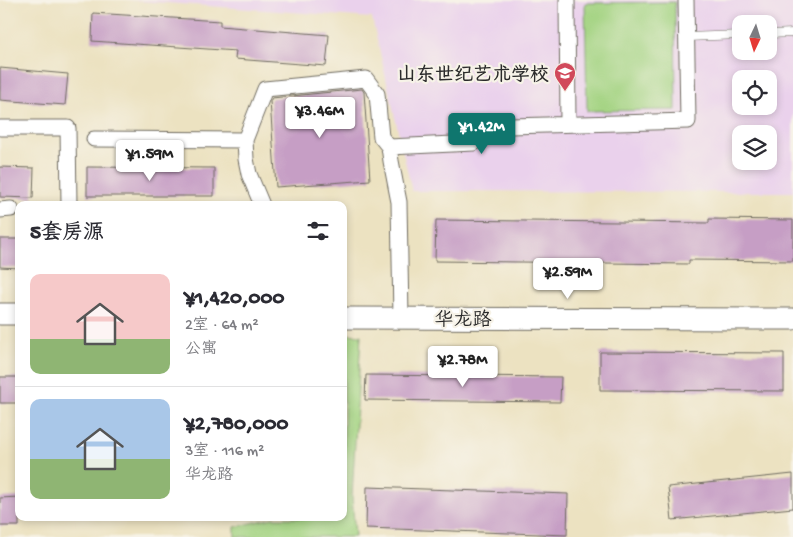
<!DOCTYPE html>
<html lang="zh">
<head>
<meta charset="utf-8">
<style>
  body { margin:0; font-family:"Gochi Hand","LXGW WenKai TC",sans-serif; background:#f7f7f7; color:#2b2b33; height:100vh; display:flex; flex-direction:column; font-size:19px; white-space:nowrap }
  * { box-sizing:border-box; margin:0 }
  p { font-size:16px; color:#7c7c81 }
  .icon { flex:none; width:28px; height:28px; fill:none; stroke:currentColor; stroke-width:2; stroke-linecap:round; stroke-linejoin:round }
  .map { position:relative; flex:1; overflow:hidden }
  .sheet { position:absolute; left:15px; top:201px; width:332px; height:320px; display:flex; flex-direction:column; background:#fff; border-radius:10px; box-shadow:0 2px 8px #0003 }
  .sheet>* { flex:none }
  .needle { width:32px; rotate:184deg }
  .controls { position:absolute; left:732px; top:15px; display:grid; gap:10px }
  .controls a { display:grid; place-items:center; width:45px; height:45px; border-radius:10px; background:#fff; box-shadow:0 2px 8px #0003; font-size:25px }
  .price { position:absolute; translate:-50% -42px; padding:0 11px; border-radius:5px; background:#fff; color:#222; font-size:16px; line-height:32px; filter:drop-shadow(0 1px 2px #0008) }
  .price::after { content:''; position:absolute; left:50%; top:30px; width:15px; height:11px; margin-left:-8px; background:inherit; clip-path:polygon(0 0,100% 0,50% 100%) }
  .price.selected { background:#0f766e; color:#fff }
  ul { padding:0; list-style:none }
  li { display:flex; align-items:center; gap:15px; height:125px; padding:0 15px }
  li+li { border-top:1px solid #e1e1e2 }
  li span { display:grid; place-items:center; flex:none; width:140px; height:100px; border-radius:10px; color:#555 }
  li>.icon { margin-inline-start:auto }
  span .icon { width:60px; height:60px; fill:#fffc; stroke-width:1 }
  li b { font-size:21px }
  h2 { display:flex; justify-content:space-between; align-items:center; height:60px; padding:0 15px; font-size:21px }
  .map>svg:first-child { display:block }
  .built { fill:#ead1ec; fill-rule:evenodd }
  .green { fill:#a3d381; stroke:#677f56 }
  .building { fill:#c69ec5 }
  .lines { fill:none; stroke-linecap:round; stroke-linejoin:round }
  .lane-casing { stroke:#6f6b60; stroke-width:9 }
  .street-casing { stroke:#6f6b60; stroke-width:17 }
  .secondary-casing { stroke:#6f6b60; stroke-width:23 }
  .lane { stroke:#fff; stroke-width:8 }
  .street { stroke:#fff; stroke-width:15 }
  .secondary { stroke:#fff; stroke-width:21 }
  .labels { text-anchor:middle; stroke-width:4.5; stroke-linejoin:round; paint-order:stroke }
  .poi-label { font-size:19px; font-weight:bold; fill:#2b2b2b; stroke:#f7f3e8; text-anchor:end }
  .street-label { font-size:19px; fill:#2b2b2b; stroke:#f7f3e8 }
</style>
</head>
<body>
<div class="map">
<svg width="793" height="537" viewBox="0 0 793 537">
  <rect width="100%" height="100%" fill="#f7f3e8"/>
  <filter id="ink" filterUnits="userSpaceOnUse"><feTurbulence type="fractalNoise" baseFrequency=".02" numOctaves="2"/><feDisplacementMap in="SourceGraphic" scale="10" xChannelSelector="R" yChannelSelector="G"/><feConvolveMatrix kernelMatrix="1 2 1 2 8 2 1 2 1" color-interpolation-filters="sRGB"/></filter>
  <filter id="wash" filterUnits="userSpaceOnUse"><feTurbulence type="fractalNoise" baseFrequency=".0096" numOctaves="4" result="noise"/><feDisplacementMap in="SourceGraphic" scale="20" xChannelSelector="R" yChannelSelector="G"/><feGaussianBlur stdDeviation="1.12" result="paint"/><feColorMatrix in="noise" values="0 0 0 0 0 0 0 0 0 0 0 0 0 0 0 0 0 1.4 0 .05"/><feComposite in="paint" operator="in"/></filter>
  <g filter="url(#wash)">
    <rect width="100%" height="100%" fill="#ece2c1"/>
    <!-- built -->
    <path class="built" d="M126 0H793V192L412 191 372 18ZM741 24H769V51H741ZM741 79H769V106H741ZM741 134H769V161H741Z"/>
    <!-- green -->
    <path class="green" d="M675 2 676 110 587 111 585 3Z
      M344 334 361 335 352 496 355 537H235V527L272 518H344Z"/>
    <g id="blocks">
      <!-- building -->
      <path class="building" d="M93 13 220 21V26L329 35 326 66 235 59 236 51 92 41Z
        M0 68 68 74 65 105 0 100Z
        M362 89 364 92 370 180 276 187 270 101 272 98Z
        M0 167 34 168 33 198 0 197Z
        M87 167 214 168V196H87Z
        M709 219 793 220V261L689 260V264L435 261 436 220 709 223Z
        M0 239H19V268L0 267Z
        M600 352 784 353V391L600 390Z
        M366 375 561 377 560 402 365 400Z
        M0 377H19V403H0Z
        M793 474V508L672 520 668 487Z
        M367 487 568 494 567 535 366 528Z
        M19 497V526H0V498Z"/>
    </g>
  </g>
  <g filter="url(#ink)">
    <use href="#blocks" fill-opacity="0" stroke="#6f6b60" stroke-width="1"/>
    <g class="lines">
      <!-- lane casing -->
      <g class="lane-casing">
        <path id="lane" d="M769 34 793 33
          M686 37 741 35"/>
      </g>
      <!-- street casing -->
      <g class="street-casing">
        <path id="street" d="M567 0 568 124
          M0 128H68L69 205
          M94 139 245 140
          M389 147 391 161 399 202 401 318
          M262 205 249 174 246 159 245 140 265 89 366 79 377 94 381 137 389 147 474 143 473 127 688 121 686 0
          M0 210 11 209"/>
      </g>
      <!-- secondary casing -->
      <g class="secondary-casing">
        <path id="secondary" d="M0 314H19
          M344 318 793 319"/>
      </g>
      <!-- lane -->
      <use href="#lane" class="lane"/>
      <!-- street -->
      <use href="#street" class="street"/>
      <!-- secondary -->
      <use href="#secondary" class="secondary"/>
    </g>
  </g>
  <!-- icons -->
  <defs>
    <g id="university-pin" transform="scale(1.125)"><path d="M0 17L-7.5 6A9.5 9.5 0 1 1 7.5 6Z" fill="#d1495b" stroke="#f7f3e8"/><path d="M0-5L7-2L0 1L-7-2ZM-4 1L0 2.5L4 1V4Q0 6-4 4Z" fill="#fff"/></g>
  </defs>
  <g fill-rule="evenodd">
    <use href="#university-pin" x="565" y="73"/>
  </g>
  <g class="labels">
    <!-- poi labels -->
    <g class="poi-label">
      <text x="549" y="80">山东世纪艺术学校</text>
    </g>
    <!-- street labels -->
    <g class="street-label">
      <text x="463" y="325">华龙路</text>
    </g>
  </g>
</svg>
<div class="controls">
<a><svg class="needle" viewBox="-14 -14 28 28"><path d="M0-13l5 13h-10z" fill="#e53935"/><path d="M0 13l5-13h-10z" fill="#7c7c81"/></svg></a>
<a><svg class="icon" aria-label="locate" viewBox="0 0 24 24"><circle cx="12" cy="12" r="6"/><path d="M12 2v4M12 18v4M2 12h4M18 12h4"/></svg></a>
<a><svg class="icon" aria-label="layers" viewBox="0 0 24 24"><path d="M12 4l9 5-9 5-9-5zM3 14l9 5 9-5"/></svg></a>
</div>
<b class="price" style="left:320px;top:139px">¥3.46M</b>
<b class="price selected" style="left:482px;top:155px">¥1.42M</b>
<b class="price" style="left:150px;top:182px">¥1.59M</b>
<b class="price" style="left:568px;top:300px">¥2.59M</b>
<b class="price" style="left:463px;top:388px">¥2.78M</b>
<section class="sheet">
<h2>5套房源<svg class="icon" aria-label="filters" viewBox="0 0 24 24"><path d="M4 7h16M4 17h16"/><circle cx="9" cy="7" r="2"/><circle cx="15" cy="17" r="2"/></svg></h2>
<ul>
<li><span style="background:linear-gradient(#f6c9c9 65%,#8fb573 0)"><svg class="icon" aria-label="home" viewBox="0 0 24 24"><path d="M3 11l9-7 9 7M6 9v11h12V9"/></svg></span><div><b>¥1,420,000</b><p>2室 · 64 m²</p><p>公寓</p></div></li>
<li><span style="background:linear-gradient(#a9c7e8 60%,#8fb573 0)"><svg class="icon" aria-label="home" viewBox="0 0 24 24"><path d="M3 11l9-7 9 7M6 9v11h12V9"/></svg></span><div><b>¥2,780,000</b><p>3室 · 116 m²</p><p>华龙路</p></div></li>
</ul>
</section>
</div>
</body>
</html>
